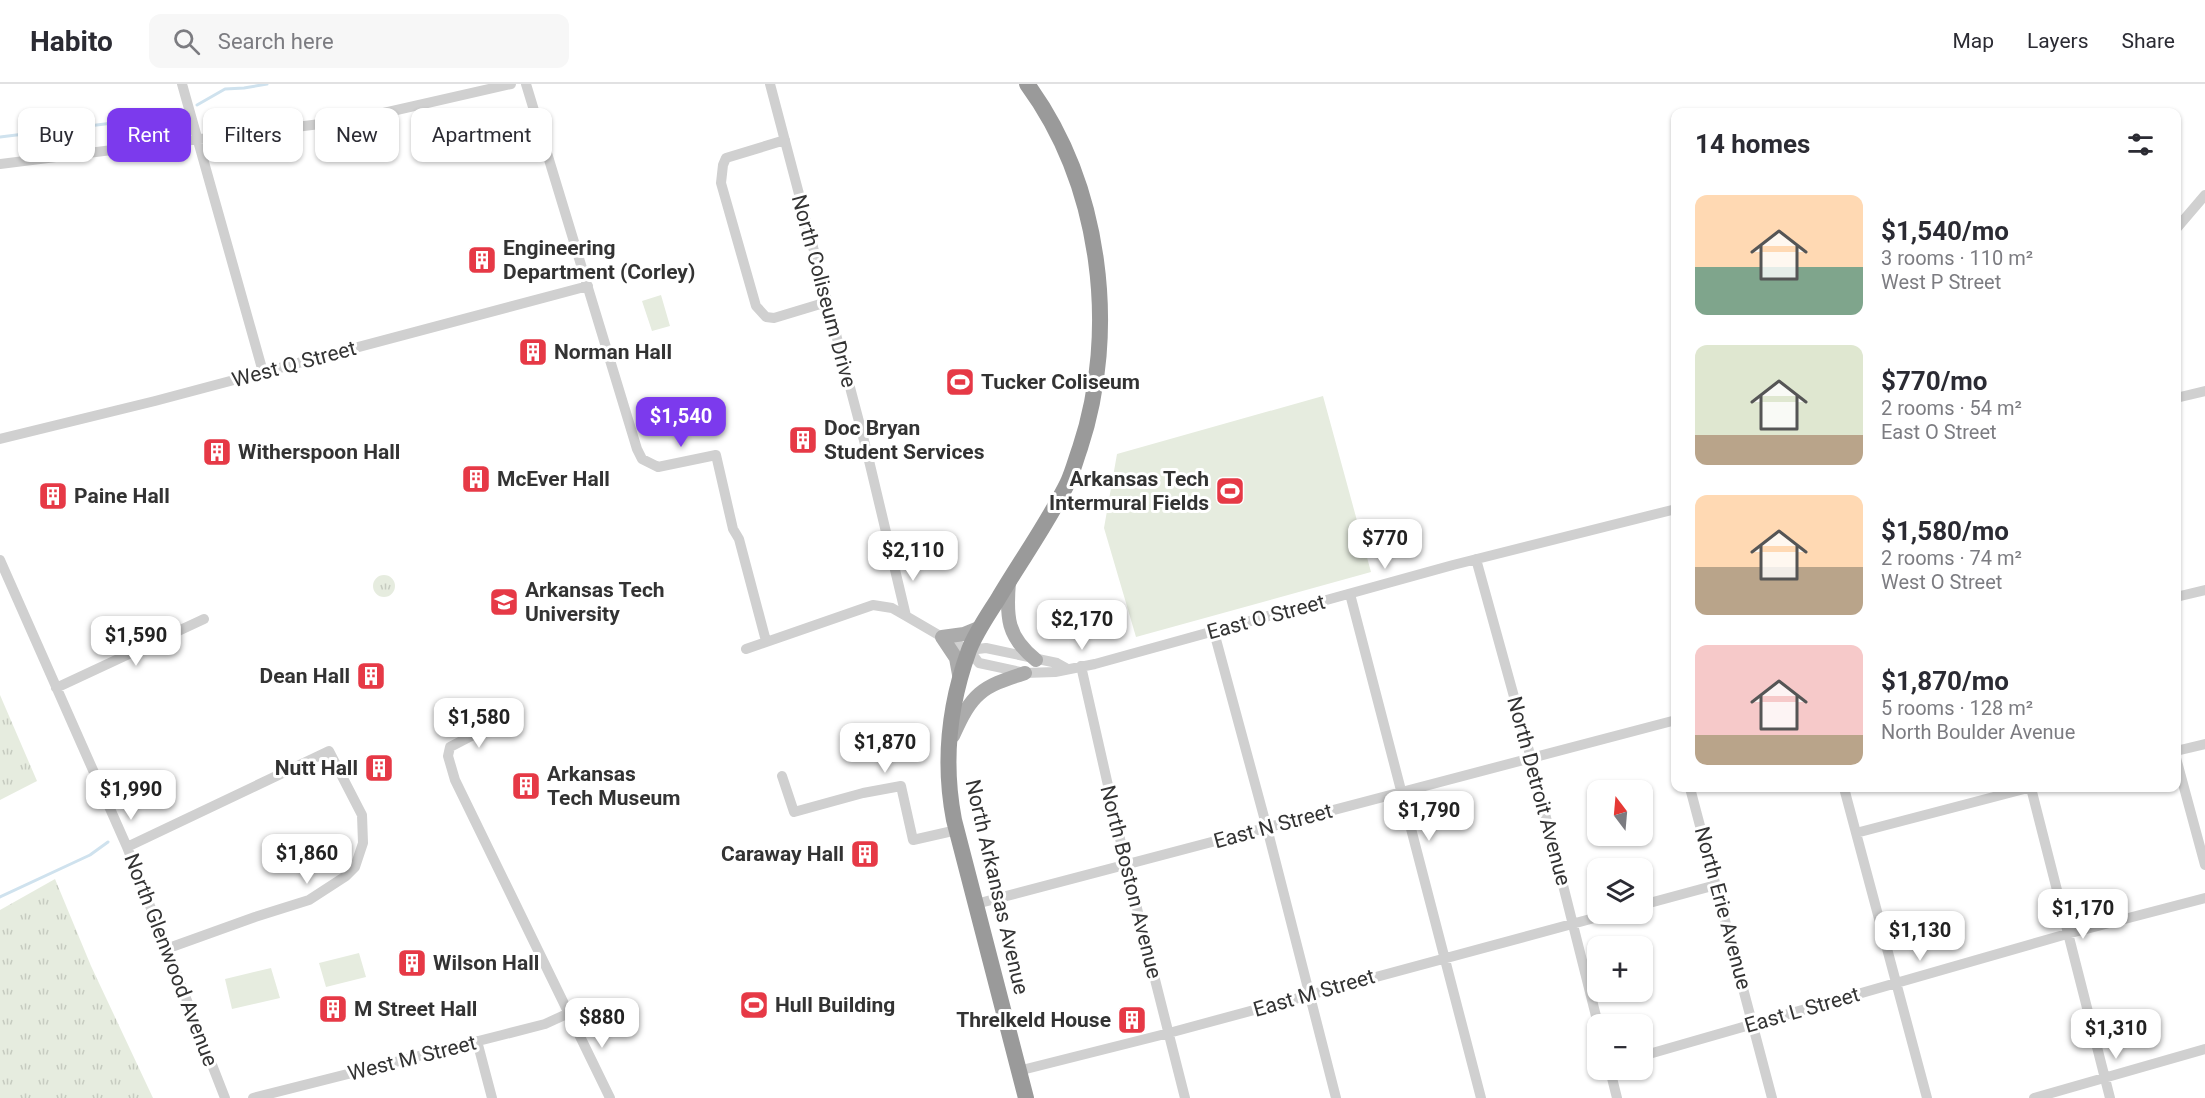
<!DOCTYPE html>
<html lang="en">
<head>
<meta charset="utf-8">
<style>
  body { margin:0; font-family:Roboto,sans-serif; background:#f7f7f7; color:#2b2b33; height:100vh; display:flex; flex-direction:column; font-size:22px; white-space:nowrap }
  * { box-sizing:border-box; margin:0 }
  p { font-size:20px; color:#7c7c81 }
  .icon { flex:none; width:33px; height:33px; fill:none; stroke:currentColor; stroke-width:2; stroke-linecap:round; stroke-linejoin:round }
  .map { position:relative; flex:1; overflow:hidden }
  .drawer { position:absolute; left:1671px; top:24px; width:510px; height:684px; display:flex; flex-direction:column; background:#fff; border-radius:12px; box-shadow:0 2px 4px #0004 }
  .drawer>* { flex:none }
  .hud { position:absolute; left:18px; top:24px; width:570px; height:54px; display:flex; gap:12px }
  .needle { width:39px; rotate:344deg }
  .tools { position:absolute; left:1587px; top:696px; display:grid; gap:12px }
  .tools a { display:grid; place-items:center; width:66px; height:66px; border-radius:12px; background:#fff; box-shadow:0 2px 4px #0004; font-size:30px }
  .price { position:absolute; translate:-50% -51px; padding:0 14px; border-radius:12px; background:#fff; color:#222; font-size:20px; line-height:39px; filter:drop-shadow(0 2px 3px #0008) }
  .price::after { content:''; position:absolute; left:50%; top:36px; width:18px; height:14px; margin-left:-9px; background:inherit; clip-path:polygon(0 0,100% 0,50% 100%) }
  .price.active { background:#7c3aed; color:#fff }
  ul { padding:0; list-style:none }
  li { display:flex; align-items:center; gap:18px; height:150px; padding:0 24px }
  li span { display:grid; place-items:center; flex:none; width:168px; height:120px; border-radius:12px; color:#555 }
  li>.icon { margin-inline-start:auto }
  span .icon { width:72px; height:72px; fill:#fffc; stroke-width:1 }
  li b { font-size:26px }
  h2 { display:flex; justify-content:space-between; align-items:center; height:72px; padding:0 24px; font-size:26px }
  .tag { padding:0 21px; border-radius:12px; background:#fff; box-shadow:0 2px 4px #0004; font-size:21px; line-height:54px }
  .tag.active { background:#7c3aed; color:#fff }
  header { display:flex; align-items:center; gap:36px; box-sizing:border-box; height:84px; padding:0 30px; background:#fff; border-bottom:2px solid #e1e1e2 }
  header strong { font-size:28px }
  nav { display:flex; gap:33px; margin-inline-start:auto; font-size:21px }
  .search { width:420px; height:54px; background:#f7f7f7; display:flex; align-items:center; gap:15px; box-sizing:border-box; padding:0 21px; border-radius:12px; color:#7c7c81; font-size:22px }
  .map>svg:first-child { display:block }
  .grass { fill:url(#grass-tufts) }
  .pitch { fill:#e6ecdf }
  .lines { fill:none; stroke-linecap:round; stroke-linejoin:round }
  .stream { stroke:#cfe2ee; stroke-width:3 }
  .minor { stroke:#d0d0d0; stroke-width:10 }
  .major { stroke:#ababab; stroke-width:14 }
  .highway { stroke:#9a9a9a; stroke-width:16 }
  .labels { text-anchor:middle; stroke-width:6; stroke-linejoin:round; paint-order:stroke }
  .poi-label { font-size:21px; font-weight:bold; fill:#333; stroke:#fff; text-anchor:start }
  .street-label { font-size:21px; fill:#333; stroke:#fff }
</style>
</head>
<body>
<header>
<strong>Habito</strong>
<div class="search"><svg class="icon" aria-label="search" viewBox="0 0 24 24"><circle cx="10" cy="10" r="6"/><path d="M15 15l6 6"/></svg>Search here</div>
<nav><a>Map</a><a>Layers</a><a>Share</a></nav>
</header>
<div class="map">
<svg width="2205" height="1014" viewBox="0 0 2205 1014">
  <defs>
    <pattern id="grass-tufts" width="24" height="20" patternUnits="userSpaceOnUse" patternTransform="scale(1.5)"><rect width="24" height="20" fill="#e6ecdf"/><path d="M3 7l-1-3M5 7V3M7 7l1-3M15 17l-1-3M17 17v-4M19 17l1-3" fill="none" stroke="#c6cbc0"/></pattern>
  </defs>
  <rect width="100%" height="100%" fill="#fff"/>
  <!-- grass -->
  <path class="grass" d="M373 502a11 11 0 1 1 22 0a11 11 0 1 1-22 0Z
    M0 611 37 697 0 716Z
    M55 795 91 882 153 1014H0V826Z"/>
  <!-- pitch -->
  <path class="pitch" d="M661 211 670 242 652 247 642 217Z
    M1323 312 1371 488 1136 553 1104 444 1117 370Z
    M359 869 366 893 326 903 319 879Z
    M271 884 280 914 232 925 225 895Z"/>
  <g class="lines">
    <!-- stream -->
    <path class="stream" d="M197 21 225 5 244 4 267 0
      M0 53 161 33
      M0 813 90 771 108 758"/>
    <!-- minor -->
    <path class="minor" d="M182 0 263 288
      M526 0 637 365 642 375 658 383 716 371 733 445 739 455 766 557
      M770 0 866 364 906 532 942 553 969 566 979 579 1025 589 1055 588 1095 580 1453 481 1676 425
      M785 56 726 74 723 81 721 99 756 222 766 233 774 234 827 218
      M0 80 336 38 366 33 511 0
      M2176 145 2205 111
      M2176 314 2205 307
      M0 355 155 317 588 202
      M1476 475 1531 674 1598 940
      M0 476 127 763 225 1014
      M1350 510 1481 1014
      M2176 513 2205 506
      M1214 548 1267 744 1336 1014
      M746 565 873 521 892 524 906 532
      M969 566 986 564 1057 579 1066 584
      M1081 582 1126 781 1185 1014
      M56 604 204 535
      M496 645 473 651 450 663 448 672 455 696 610 1014
      M2176 667 2205 660
      M2176 674 2205 781
      M782 692 794 728 863 709 901 702 913 756 957 746
      M1690 704 1772 1014
      M1844 704 1927 1014
      M2031 704 2110 1014
      M1856 749 2028 704
      M127 763 329 667 362 731 363 759 355 783 346 792 309 816 255 833 166 865
      M976 820 1676 636
      M1642 821 1716 801
      M477 957 492 1014
      M1642 972 2067 850 2205 814
      M1610 986 1617 1014
      M1018 987 1169 949 1609 830
      M253 1014 502 951 545 940 569 929
      M2034 1014 2205 965"/>
    <!-- major -->
    <path class="major" d="M1009 498C1006 533 1007 553 1036 576
      M960 596 956 574 942 553 964 550 981 543
      M953 652C972 609 981 603 1025 589"/>
    <!-- highway -->
    <path class="highway" d="M1026 1014 954 736C943 679 949 621 969 566 976 548 988 531 998 515 1021 476 1048 439 1068 398 1073 387 1076 375 1080 364 1119 246 1101 101 1027 0"/>
  </g>
  <!-- icons -->
  <defs>
    <g id="building-square" transform="scale(1.5)"><rect x="-9" y="-9" width="18" height="18" rx="4" fill="#e63946" stroke="#fff"/><path d="M-4-6H4V6H1V3H-1V6H-4ZM-2.5-4.3h1.7v1.8h-1.7ZM.8-4.3h1.7v1.8H.8ZM-2.5-1h1.7V.8h-1.7ZM.8-1h1.7V.8H.8Z" fill="#fff"/></g>
    <g id="stadium-square" transform="scale(1.5)"><rect x="-9" y="-9" width="18" height="18" rx="4" fill="#e63946" stroke="#fff"/><path d="M0-5a6.5 5 0 1 0 0 10a6.5 5 0 1 0 0-10ZM-3.5-1.8h7v3.6h-7Z" fill="#fff"/></g>
    <g id="university-square" transform="scale(1.5)"><rect x="-9" y="-9" width="18" height="18" rx="4" fill="#e63946" stroke="#fff"/><path d="M0-5L7-2L0 1L-7-2ZM-4 1L0 2.5L4 1V4Q0 6-4 4Z" fill="#fff"/></g>
  </defs>
  <g fill-rule="evenodd">
    <use href="#building-square" x="482" y="176"/>
    <use href="#building-square" x="533" y="268"/>
    <use href="#stadium-square" x="960" y="298"/>
    <use href="#building-square" x="803" y="356"/>
    <use href="#building-square" x="217" y="368"/>
    <use href="#building-square" x="476" y="395"/>
    <use href="#stadium-square" x="1230" y="407"/>
    <use href="#building-square" x="53" y="412"/>
    <use href="#university-square" x="504" y="518"/>
    <use href="#building-square" x="371" y="592"/>
    <use href="#building-square" x="379" y="684"/>
    <use href="#building-square" x="526" y="702"/>
    <use href="#building-square" x="865" y="770"/>
    <use href="#building-square" x="412" y="879"/>
    <use href="#stadium-square" x="754" y="921"/>
    <use href="#building-square" x="333" y="925"/>
    <use href="#building-square" x="1132" y="936"/>
  </g>
  <g class="labels">
    <!-- poi labels -->
    <g class="poi-label">
      <text x="503" y="171">Engineering<tspan x="503" dy="24">Department (Corley)</tspan></text>
      <text x="554" y="275">Norman Hall</text>
      <text x="981" y="305">Tucker Coliseum</text>
      <text x="824" y="351">Doc Bryan<tspan x="824" dy="24">Student Services</tspan></text>
      <text x="238" y="375">Witherspoon Hall</text>
      <text x="497" y="402">McEver Hall</text>
      <text x="1209" y="402" text-anchor="end">Arkansas Tech<tspan x="1209" dy="24">Intermural Fields</tspan></text>
      <text x="74" y="419">Paine Hall</text>
      <text x="525" y="513">Arkansas Tech<tspan x="525" dy="24">University</tspan></text>
      <text x="350" y="599" text-anchor="end">Dean Hall</text>
      <text x="358" y="691" text-anchor="end">Nutt Hall</text>
      <text x="547" y="697">Arkansas<tspan x="547" dy="24">Tech Museum</tspan></text>
      <text x="844" y="777" text-anchor="end">Caraway Hall</text>
      <text x="433" y="886">Wilson Hall</text>
      <text x="775" y="928">Hull Building</text>
      <text x="354" y="932">M Street Hall</text>
      <text x="1111" y="943" text-anchor="end">Threlkeld House</text>
    </g>
    <!-- street labels -->
    <g class="street-label">
      <text transform="translate(824 207) rotate(75)" y="7">North Coliseum Drive</text>
      <text transform="translate(294 280) rotate(-15)" y="7">West Q Street</text>
      <text transform="translate(1266 533) rotate(-15)" y="7">East O Street</text>
      <text transform="translate(1539 707) rotate(75)" y="7">North Detroit Avenue</text>
      <text transform="translate(1273 742) rotate(-15)" y="7">East N Street</text>
      <text transform="translate(1131 798) rotate(76)" y="7">North Boston Avenue</text>
      <text transform="translate(997 803) rotate(77)" y="7">North Arkansas Avenue</text>
      <text transform="translate(1723 824) rotate(75)" y="7">North Erie Avenue</text>
      <text transform="translate(171 876) rotate(69)" y="7">North Glenwood Avenue</text>
      <text transform="translate(1314 909) rotate(-16)" y="7">East M Street</text>
      <text transform="translate(1802 926) rotate(-16)" y="7">East L Street</text>
      <text transform="translate(412 974) rotate(-14)" y="7">West M Street</text>
    </g>
  </g>
</svg>
<div class="tools">
<a><svg class="needle" viewBox="-14 -14 28 28"><path d="M0-13l5 13h-10z" fill="#e53935"/><path d="M0 13l5-13h-10z" fill="#7c7c81"/></svg></a>
<a><svg class="icon" aria-label="layers" viewBox="0 0 24 24"><path d="M12 4l9 5-9 5-9-5zM3 14l9 5 9-5"/></svg></a>
<a>+</a>
<a>−</a>
</div>
<b class="price active" style="left:681px;top:364px">$1,540</b>
<b class="price" style="left:1385px;top:486px">$770</b>
<b class="price" style="left:913px;top:498px">$2,110</b>
<b class="price" style="left:1082px;top:567px">$2,170</b>
<b class="price" style="left:136px;top:583px">$1,590</b>
<b class="price" style="left:479px;top:665px">$1,580</b>
<b class="price" style="left:885px;top:690px">$1,870</b>
<b class="price" style="left:131px;top:737px">$1,990</b>
<b class="price" style="left:1429px;top:758px">$1,790</b>
<b class="price" style="left:307px;top:801px">$1,860</b>
<b class="price" style="left:2083px;top:856px">$1,170</b>
<b class="price" style="left:1920px;top:878px">$1,130</b>
<b class="price" style="left:602px;top:965px">$880</b>
<b class="price" style="left:2116px;top:976px">$1,310</b>
<div class="hud">
<a class="tag">Buy</a>
<a class="tag active">Rent</a>
<a class="tag">Filters</a>
<a class="tag">New</a>
<a class="tag">Apartment</a>
</div>
<section class="drawer">
<h2>14 homes<svg class="icon" aria-label="filters" viewBox="0 0 24 24"><path d="M4 7h16M4 17h16"/><circle cx="9" cy="7" r="2"/><circle cx="15" cy="17" r="2"/></svg></h2>
<ul>
<li><span style="background:linear-gradient(#ffd9b3 60%,#7fa58c 0)"><svg class="icon" aria-label="home" viewBox="0 0 24 24"><path d="M3 11l9-7 9 7M6 9v11h12V9"/></svg></span><div><b>$1,540/mo</b><p>3 rooms · 110 m²</p><p>West P Street</p></div></li>
<li><span style="background:linear-gradient(#dfe7d0 75%,#b9a48a 0)"><svg class="icon" aria-label="home" viewBox="0 0 24 24"><path d="M3 11l9-7 9 7M6 9v11h12V9"/></svg></span><div><b>$770/mo</b><p>2 rooms · 54 m²</p><p>East O Street</p></div></li>
<li><span style="background:linear-gradient(#ffd9b3 60%,#b9a48a 0)"><svg class="icon" aria-label="home" viewBox="0 0 24 24"><path d="M3 11l9-7 9 7M6 9v11h12V9"/></svg></span><div><b>$1,580/mo</b><p>2 rooms · 74 m²</p><p>West O Street</p></div></li>
<li><span style="background:linear-gradient(#f6c9c9 75%,#b9a48a 0)"><svg class="icon" aria-label="home" viewBox="0 0 24 24"><path d="M3 11l9-7 9 7M6 9v11h12V9"/></svg></span><div><b>$1,870/mo</b><p>5 rooms · 128 m²</p><p>North Boulder Avenue</p></div></li>
</ul>
</section>
</div>
</body>
</html>
